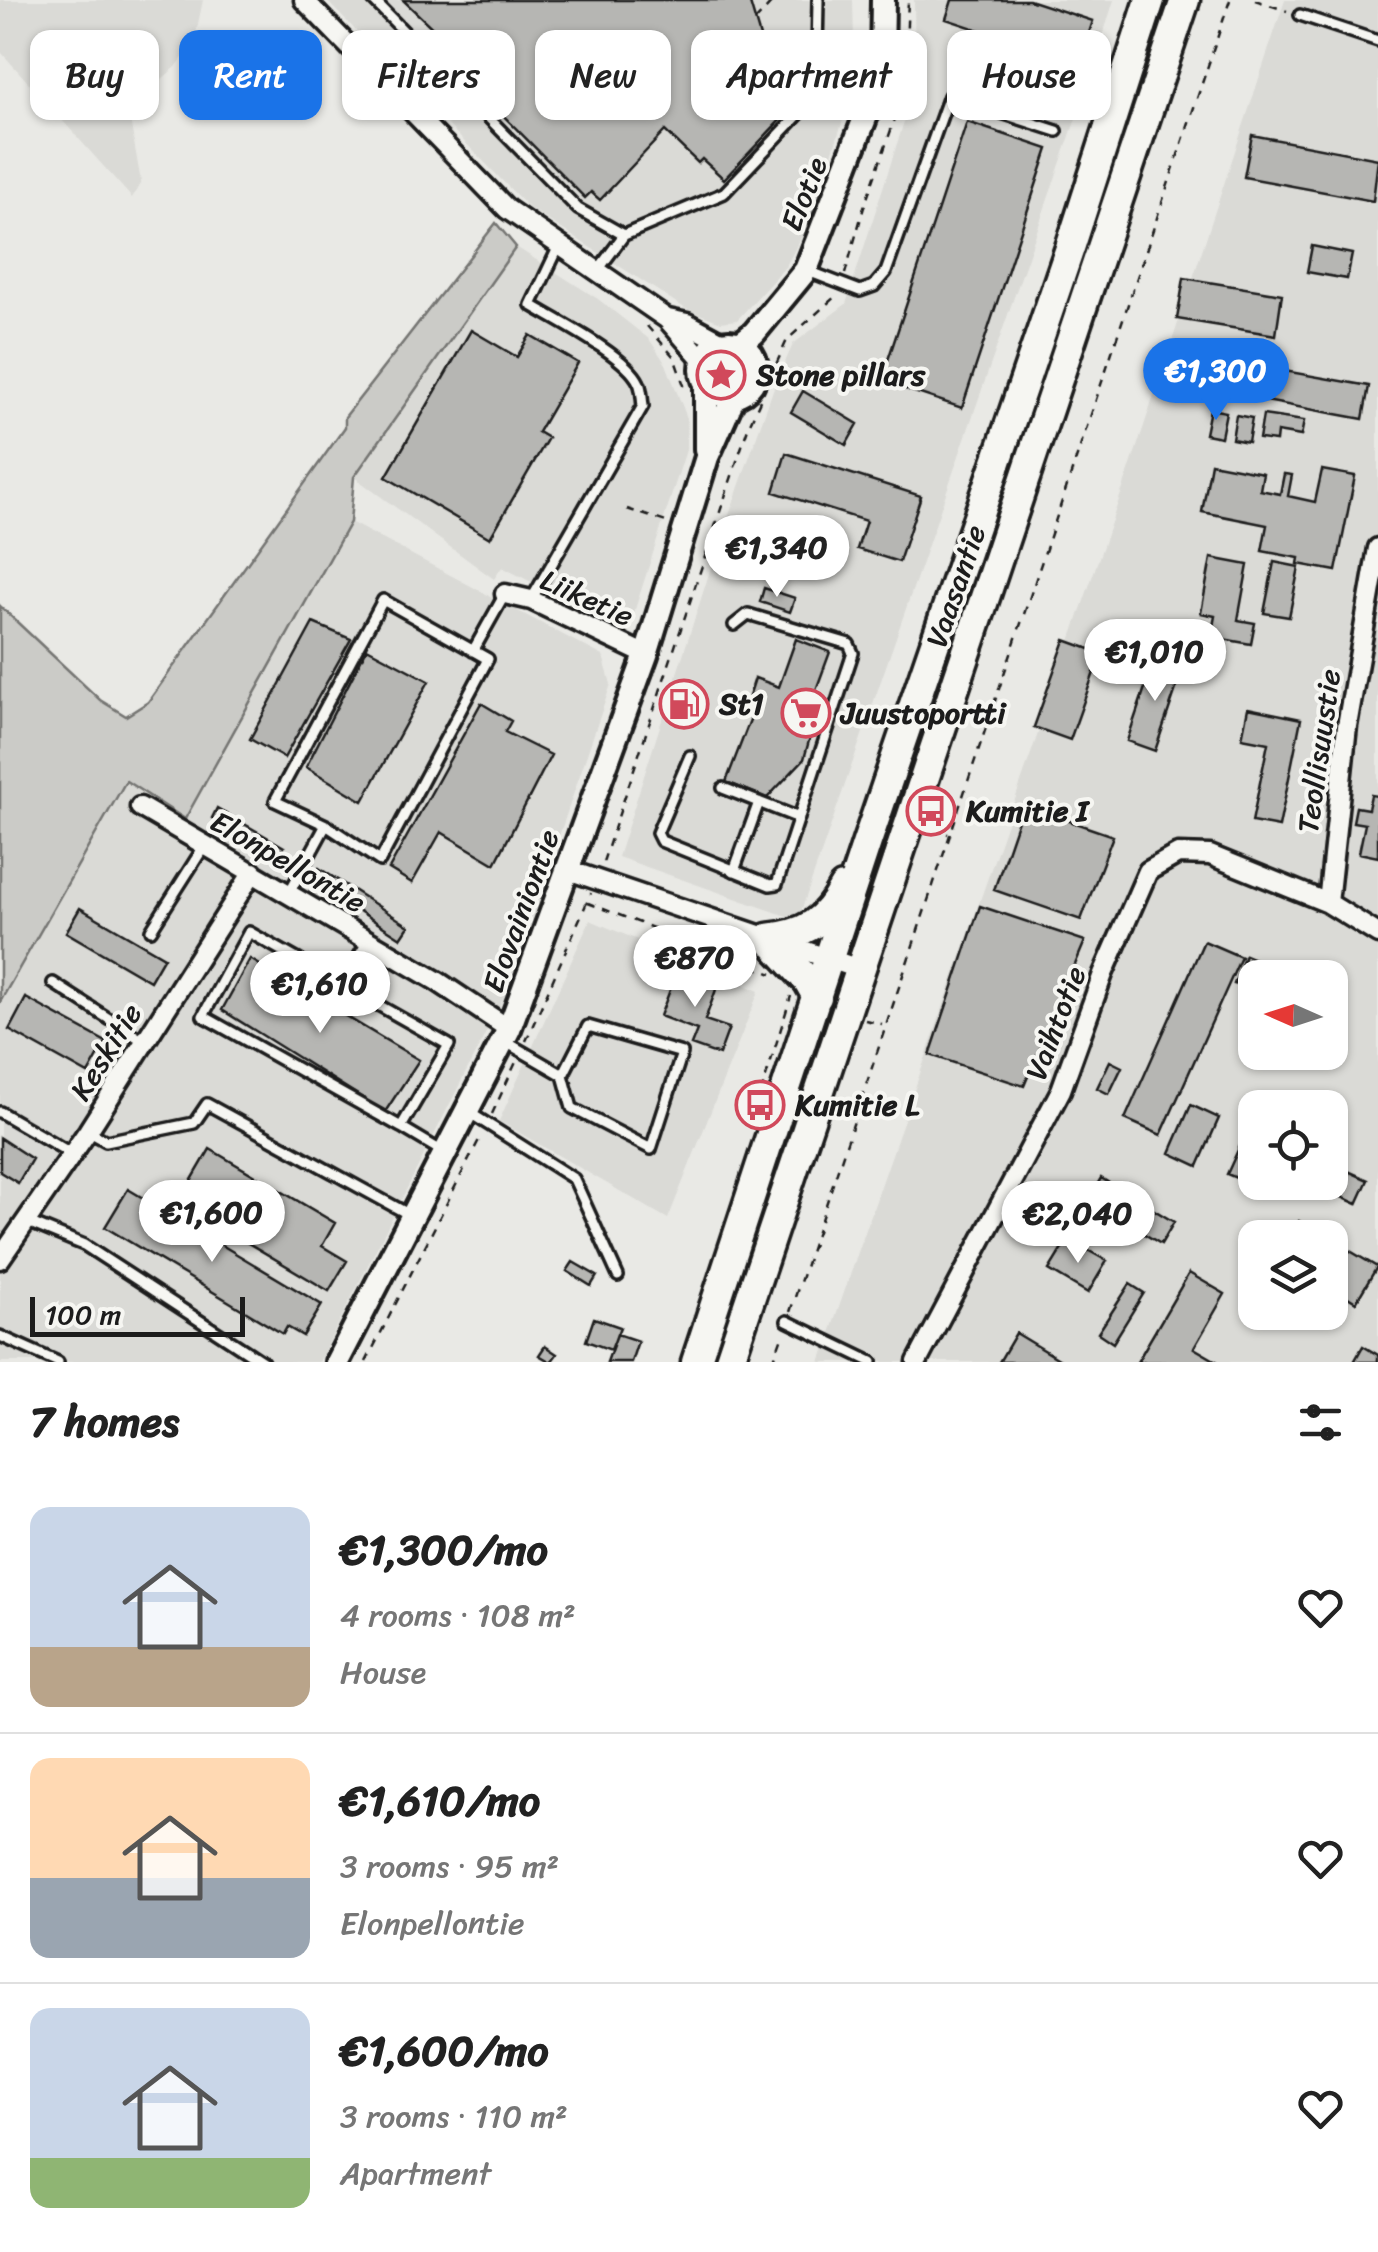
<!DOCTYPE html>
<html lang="en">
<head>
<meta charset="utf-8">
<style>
  body { margin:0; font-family:Sriracha,sans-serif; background:#f6f6f6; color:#222; height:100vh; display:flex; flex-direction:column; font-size:38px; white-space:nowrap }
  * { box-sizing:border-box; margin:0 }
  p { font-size:32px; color:#767676 }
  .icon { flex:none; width:55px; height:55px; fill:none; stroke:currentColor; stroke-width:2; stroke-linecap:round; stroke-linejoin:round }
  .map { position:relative; height:1362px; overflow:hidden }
  .drawer { display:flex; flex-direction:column; background:#fff; flex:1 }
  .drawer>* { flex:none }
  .hud { position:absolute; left:30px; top:30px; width:1320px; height:90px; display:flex; gap:20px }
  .needle { width:65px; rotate:273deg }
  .fabs { position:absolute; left:1238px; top:960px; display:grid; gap:20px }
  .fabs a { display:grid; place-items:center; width:110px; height:110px; border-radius:20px; background:#fff; box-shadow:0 2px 8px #0004; font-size:50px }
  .scale { position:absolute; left:30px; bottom:25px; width:215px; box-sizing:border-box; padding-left:10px; border:5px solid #1c1c1c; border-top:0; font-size:28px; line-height:35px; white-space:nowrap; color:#1c1c1c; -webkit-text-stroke:8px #f6f6f2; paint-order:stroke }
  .price { position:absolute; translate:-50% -85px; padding:0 22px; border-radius:35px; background:#fff; color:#222; font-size:32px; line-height:65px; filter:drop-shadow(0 2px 5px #0008) }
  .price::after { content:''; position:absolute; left:50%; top:60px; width:30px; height:22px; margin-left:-15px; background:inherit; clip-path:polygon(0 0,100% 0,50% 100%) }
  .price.selected { background:#1a73e8; color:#fff }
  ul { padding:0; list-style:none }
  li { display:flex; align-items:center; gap:30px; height:250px; padding:0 30px }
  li+li { border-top:2px solid #e0e0e0 }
  li span { display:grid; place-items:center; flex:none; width:280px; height:200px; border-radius:20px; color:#555 }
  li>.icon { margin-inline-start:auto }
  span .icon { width:120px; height:120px; fill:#fffc; stroke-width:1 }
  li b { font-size:42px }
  h2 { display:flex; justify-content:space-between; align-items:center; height:120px; padding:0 30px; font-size:42px }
  .pill { padding:0 35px; border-radius:20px; background:#fff; box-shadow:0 2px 8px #0004; font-size:35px; line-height:90px }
  .pill.selected { background:#1a73e8; color:#fff }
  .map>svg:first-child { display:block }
  .built { fill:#dadad6; fill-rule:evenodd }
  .green { fill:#cbcbc7; stroke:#747472; stroke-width:2.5 }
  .building { fill:#b6b6b3; stroke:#1c1c1c; stroke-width:2.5 }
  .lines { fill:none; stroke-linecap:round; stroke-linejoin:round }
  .service-casing { stroke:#1c1c1c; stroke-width:16 }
  .minor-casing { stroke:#1c1c1c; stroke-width:25 }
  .secondary-casing { stroke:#1c1c1c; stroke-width:30 }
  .trunk-casing { stroke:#1c1c1c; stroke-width:35 }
  .path { stroke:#1c1c1c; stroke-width:2.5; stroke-dasharray:8 8; stroke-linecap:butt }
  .service { stroke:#f6f6f2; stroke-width:9 }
  .minor { stroke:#f6f6f2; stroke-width:18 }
  .secondary { stroke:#f6f6f2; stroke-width:22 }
  .trunk { stroke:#f6f6f2; stroke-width:28 }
  .labels { text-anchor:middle; stroke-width:8; stroke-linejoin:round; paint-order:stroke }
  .street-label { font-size:30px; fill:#1c1c1c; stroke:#f6f6f2 }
  .poi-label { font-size:30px; font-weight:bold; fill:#1c1c1c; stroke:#f6f6f2; text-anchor:start }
</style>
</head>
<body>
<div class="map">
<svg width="1378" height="1362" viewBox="0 0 1378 1362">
  <rect width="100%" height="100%" fill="#e9e9e5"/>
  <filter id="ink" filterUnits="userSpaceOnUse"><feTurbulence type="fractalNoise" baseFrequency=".01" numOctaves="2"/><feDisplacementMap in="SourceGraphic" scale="20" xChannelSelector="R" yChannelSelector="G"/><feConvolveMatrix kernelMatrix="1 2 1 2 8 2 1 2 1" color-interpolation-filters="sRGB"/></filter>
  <g filter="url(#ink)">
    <!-- built -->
    <path class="built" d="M0 0H203L194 43 176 67 128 108 141 182 132 198 0 51Z
      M326 0H853L855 83 811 219 786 266 737 320 721 322 686 309 529 208Z
      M914 0H1114L1082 101 798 920 618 857 716 552 773 390 793 344 846 304 909 106 915 77Z
      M1285 0H1378V1362H820L1130 468ZM1255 978H1330V1052H1255ZM1255 1108H1330V1182H1255ZM1255 1238H1330V1312H1255Z
      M516 247 598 299 649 339 666 364 687 418 686 450 630 625 598 616 502 567 494 579 354 477Z
      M350 522 603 656 611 684 504 997 319 1362H0V1002L126 780 186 819Z
      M590 920 759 991 668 1219 499 1121Z"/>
    <!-- green -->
    <path class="green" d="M496 223 516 247 354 477 350 522 185 819 126 781 0 1002V606L100 700 126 716 148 702 345 427V417Z"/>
    <!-- building -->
    <path class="building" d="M403 0H749L766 57 805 94 724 179 702 159 698 163 665 131 600 200 591 192 585 198 475 87 484 77Z
      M952 0H1029L1093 21 1079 63 946 19Z
      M967 122 1048 149 962 408 881 381Z
      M1252 135 1378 159 1373 201 1244 177Z
      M1312 246 1352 254 1347 279 1307 272Z
      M1184 278 1282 294 1276 335 1177 319Z
      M471 330 517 357 530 335 578 363 538 432 548 438 490 538 386 477Z
      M1228 361 1369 386 1363 419 1222 393Z
      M803 391 858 424 846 445 791 412Z
      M1210 409 1226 412 1221 437 1205 434Z
      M1236 415 1252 418 1248 442 1232 439Z
      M1263 415 1304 421 1301 436 1277 432 1276 441 1259 439Z
      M786 453 921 496 899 562 857 549 866 521 774 492Z
      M1211 463 1263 473 1260 490 1280 494 1284 474 1292 475 1288 496 1315 502 1322 470 1355 476 1336 571 1298 564 1299 558 1262 551 1267 525 1202 512Z
      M1211 558 1248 565 1238 620 1255 623 1251 644 1211 637 1215 616 1201 613Z
      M1274 562 1299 567 1289 617 1264 613Z
      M764 588 795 598 790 612 760 602Z
      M313 623 351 639 284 758 250 739Z
      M796 639 830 652 812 701 814 722 804 759 767 798 726 782 753 712 745 709 755 678 779 687Z
      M1065 640 1101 653 1070 740 1034 727Z
      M367 648 429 681 363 801 306 767Z
      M1155 658 1183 668 1155 751 1127 741Z
      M682 691 692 695 685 714 675 710Z
      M481 703 511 721 505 732 551 755 495 864 441 832 412 883 389 869Z
      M1248 708 1301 719 1279 827 1252 822 1268 743 1242 738Z
      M1371 795 1378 796V857L1359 853 1365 824 1353 822 1356 807 1368 809Z
      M1023 805 1113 836 1081 920 994 890Z
      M217 808 284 847 278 857 212 818Z
      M319 868 409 926 401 938 311 880Z
      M980 906 1085 941 1024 1086 930 1055Z
      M80 908 164 957 150 981 66 932Z
      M1204 941 1241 957 1161 1135 1125 1119Z
      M1245 955 1288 973 1287 978H1255V992L1234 984Z
      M250 959 419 1060 385 1112 222 1010Z
      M678 969 718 984 705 1020 729 1028 719 1055 691 1045 697 1030 660 1016Z
      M26 998 106 1042 88 1074 9 1030Z
      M1110 1061 1122 1067 1109 1094 1097 1088Z
      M1191 1105 1219 1118 1198 1166 1170 1153Z
      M1254 1115 1255 1182H1262L1260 1188 1227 1174Z
      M0 1138 32 1159 18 1183 0 1172Z
      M210 1149 335 1223 322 1246 347 1261 329 1291 179 1202Z
      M1330 1163 1368 1180 1357 1204 1309 1182H1330Z
      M1101 1178 1174 1222 1161 1244 1088 1200Z
      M128 1189 322 1305 303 1336 287 1327 283 1334 105 1227Z
      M1299 1221 1327 1238H1289Z
      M1068 1239 1107 1261 1088 1293 1049 1270Z
      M1330 1239 1377 1267 1356 1302 1330 1286Z
      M573 1262 597 1276 591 1286 567 1271Z
      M1189 1273 1225 1294 1194 1348 1218 1362H1137Z
      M1130 1284 1144 1293 1113 1343 1098 1333Z
      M594 1318 620 1327 611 1350 586 1341Z
      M1016 1333 1062 1361V1362H999Z
      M617 1334 638 1341 631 1362H607Z
      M545 1346 557 1354 551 1362 539 1355Z
      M1363 1346 1378 1355V1362H1354Z"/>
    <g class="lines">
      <!-- service casing -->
      <g class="service-casing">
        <path id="service" d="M373 0 578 209 624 235 724 193 824 88 817 56 818 0
          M1300 15 1378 41
          M598 270 624 235
          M808 271 860 291 874 286 886 272 949 96 1057 131
          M531 600 643 406C642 400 642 389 639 383 627 356 558 321 531 305L559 246
          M473 651 505 594
          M690 756 657 833 661 841 770 885 777 884 853 653 849 644 748 614 734 625
          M723 788 799 818
          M734 871 759 802
          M289 893 326 825 380 861 488 659 383 600 275 801 326 825
          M151 930 205 845
          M53 983 145 1042
          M342 984 368 941
          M506 1042 563 1075 572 1108 651 1149 682 1053 588 1026 563 1075
          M0 1112 72 1154
          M470 1113 574 1179 618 1276
          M401 1127 203 1016 249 932 449 1045 401 1127 443 1152
          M88 1131 106 1141 194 1123 207 1104 410 1215
          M28 1222 84 1245 263 1362
          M787 1321 872 1362
          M0 1336 58 1362"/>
      </g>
      <!-- minor casing -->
      <g class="minor-casing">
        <path id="minor" d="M304 0 507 209 667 319 703 360
          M668 319 687 323 722 342
          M1378 548 1347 726 1328 903 1378 934
          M505 594 531 600 646 655
          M140 807 437 981 509 1029
          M568 870 862 970
          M0 1259 88 1131 253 872
          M917 1362 1061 1090 1103 974 1148 871 1178 854 1210 855 1328 903"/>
      </g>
      <!-- secondary casing -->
      <g class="secondary-casing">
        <path id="secondary" d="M702 369a27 27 0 1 1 54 0a27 27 0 1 1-54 0Z
          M740 344 754 333 806 270 872 100 882 62 883 0
          M706 383V449
          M337 1362 509 1029 646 655 707 457 734 396"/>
      </g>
      <!-- trunk casing -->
      <g class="trunk-casing">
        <path id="trunk" d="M768 938C806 934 825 922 843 888
          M768 938 808 981 817 997
          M696 1362 867 842 1071 245 1150 0
          M729 1362 1185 0"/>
      </g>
      <!-- path -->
      <path class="path" d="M1255 0 1287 11
        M755 21 774 0
        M845 274 864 207 904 93 908 0
        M647 326 674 357 686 391
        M627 509 666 522
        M932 828 948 834
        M603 862 749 425 787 340 837 295
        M588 903 772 974
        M865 1020 882 1024
        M526 1041 591 893
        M761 1093 791 996
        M492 1114 516 1062
        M790 1312 1230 0
        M366 1362 482 1134
        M773 1362 783 1334"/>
      <!-- service -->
      <use href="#service" class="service"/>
      <!-- minor -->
      <use href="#minor" class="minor"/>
      <!-- secondary -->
      <use href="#secondary" class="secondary"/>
      <!-- trunk -->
      <use href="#trunk" class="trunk"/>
    </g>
  </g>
  <!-- icons -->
  <defs>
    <g id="sight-ring" transform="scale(2.5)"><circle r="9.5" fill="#f6f6f2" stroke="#d1495b" stroke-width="1.5"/><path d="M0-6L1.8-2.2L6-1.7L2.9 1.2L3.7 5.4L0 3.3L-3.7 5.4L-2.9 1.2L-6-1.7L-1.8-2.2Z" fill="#d1495b"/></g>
    <g id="fuel-ring" transform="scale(2.5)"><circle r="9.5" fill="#f6f6f2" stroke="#d1495b" stroke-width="1.5"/><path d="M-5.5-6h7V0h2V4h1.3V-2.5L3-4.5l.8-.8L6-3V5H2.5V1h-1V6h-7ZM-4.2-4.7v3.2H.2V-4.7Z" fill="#d1495b"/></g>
    <g id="supermarket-ring" transform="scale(2.5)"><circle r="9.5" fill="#f6f6f2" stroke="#d1495b" stroke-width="1.5"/><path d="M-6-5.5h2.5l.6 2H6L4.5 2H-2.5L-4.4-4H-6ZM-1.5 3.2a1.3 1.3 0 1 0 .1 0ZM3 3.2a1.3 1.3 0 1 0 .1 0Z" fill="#d1495b"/></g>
    <g id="bus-ring" transform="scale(2.5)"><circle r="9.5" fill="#f6f6f2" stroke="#d1495b" stroke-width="1.5"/><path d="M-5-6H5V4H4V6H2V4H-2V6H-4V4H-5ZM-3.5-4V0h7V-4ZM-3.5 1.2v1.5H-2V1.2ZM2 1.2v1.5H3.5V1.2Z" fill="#d1495b"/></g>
  </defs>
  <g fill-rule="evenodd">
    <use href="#sight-ring" x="721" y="375"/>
    <use href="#fuel-ring" x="684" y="704"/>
    <use href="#supermarket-ring" x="806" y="713"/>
    <use href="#bus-ring" x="931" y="811"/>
    <use href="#bus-ring" x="760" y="1105"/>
  </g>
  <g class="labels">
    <!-- street labels -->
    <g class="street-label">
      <text transform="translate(804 194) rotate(-68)" y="10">Elotie</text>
      <text transform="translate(956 586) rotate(-71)" y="10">Vaasantie</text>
      <text transform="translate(587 598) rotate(24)" y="10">Liiketie</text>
      <text transform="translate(1319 751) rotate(-82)" y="10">Teollisuustie</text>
      <text transform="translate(288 862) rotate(30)" y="10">Elonpellontie</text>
      <text transform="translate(521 911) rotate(-70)" y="10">Elovainiontie</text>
      <text transform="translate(1056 1023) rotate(-69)" y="10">Vaihtotie</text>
      <text transform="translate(106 1052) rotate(-58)" y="10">Keskitie</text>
    </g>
    <!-- poi labels -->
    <g class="poi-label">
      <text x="756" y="385">Stone pillars</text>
      <text x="719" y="714">St1</text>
      <text x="841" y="723">Juustoportti</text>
      <text x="966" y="821">Kumitie I</text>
      <text x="795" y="1115">Kumitie L</text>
    </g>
  </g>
</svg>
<div class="fabs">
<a><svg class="needle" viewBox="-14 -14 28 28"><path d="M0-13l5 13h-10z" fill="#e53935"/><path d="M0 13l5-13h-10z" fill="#767676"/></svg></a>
<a><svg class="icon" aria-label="locate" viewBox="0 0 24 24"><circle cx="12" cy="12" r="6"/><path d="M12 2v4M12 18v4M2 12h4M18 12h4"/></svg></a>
<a><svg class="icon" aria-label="layers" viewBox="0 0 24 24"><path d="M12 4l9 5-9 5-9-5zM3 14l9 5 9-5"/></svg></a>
</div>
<div class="scale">100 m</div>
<b class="price selected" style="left:1216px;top:423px">€1,300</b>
<b class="price" style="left:777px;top:600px">€1,340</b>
<b class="price" style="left:1155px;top:704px">€1,010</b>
<b class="price" style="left:695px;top:1010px">€870</b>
<b class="price" style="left:320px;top:1036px">€1,610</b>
<b class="price" style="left:212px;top:1265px">€1,600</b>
<b class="price" style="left:1078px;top:1266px">€2,040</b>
<div class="hud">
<a class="pill">Buy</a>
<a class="pill selected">Rent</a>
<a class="pill">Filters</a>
<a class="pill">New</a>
<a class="pill">Apartment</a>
<a class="pill">House</a>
</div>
</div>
<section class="drawer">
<h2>7 homes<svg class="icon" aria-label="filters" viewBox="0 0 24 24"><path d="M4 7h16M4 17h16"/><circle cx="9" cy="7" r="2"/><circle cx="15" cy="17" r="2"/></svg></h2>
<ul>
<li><span style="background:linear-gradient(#c9d6e8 70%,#b9a48a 0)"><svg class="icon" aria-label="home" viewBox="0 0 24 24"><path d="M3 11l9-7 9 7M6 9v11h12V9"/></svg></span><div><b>€1,300/mo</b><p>4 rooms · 108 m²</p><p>House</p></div><svg class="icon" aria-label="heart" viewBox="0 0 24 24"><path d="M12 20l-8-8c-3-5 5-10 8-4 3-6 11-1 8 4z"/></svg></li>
<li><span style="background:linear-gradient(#ffd9b3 60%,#9aa5b1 0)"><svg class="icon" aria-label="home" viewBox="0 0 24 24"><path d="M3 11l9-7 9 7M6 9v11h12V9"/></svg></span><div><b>€1,610/mo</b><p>3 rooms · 95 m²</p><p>Elonpellontie</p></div><svg class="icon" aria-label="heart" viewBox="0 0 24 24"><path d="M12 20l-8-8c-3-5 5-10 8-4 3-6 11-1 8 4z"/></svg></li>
<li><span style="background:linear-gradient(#c9d6e8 75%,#8fb573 0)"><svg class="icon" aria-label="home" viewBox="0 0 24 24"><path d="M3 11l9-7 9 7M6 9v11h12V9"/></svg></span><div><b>€1,600/mo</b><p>3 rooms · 110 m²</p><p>Apartment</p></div><svg class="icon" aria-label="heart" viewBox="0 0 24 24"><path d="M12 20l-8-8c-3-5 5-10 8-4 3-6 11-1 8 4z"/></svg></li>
</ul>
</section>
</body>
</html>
